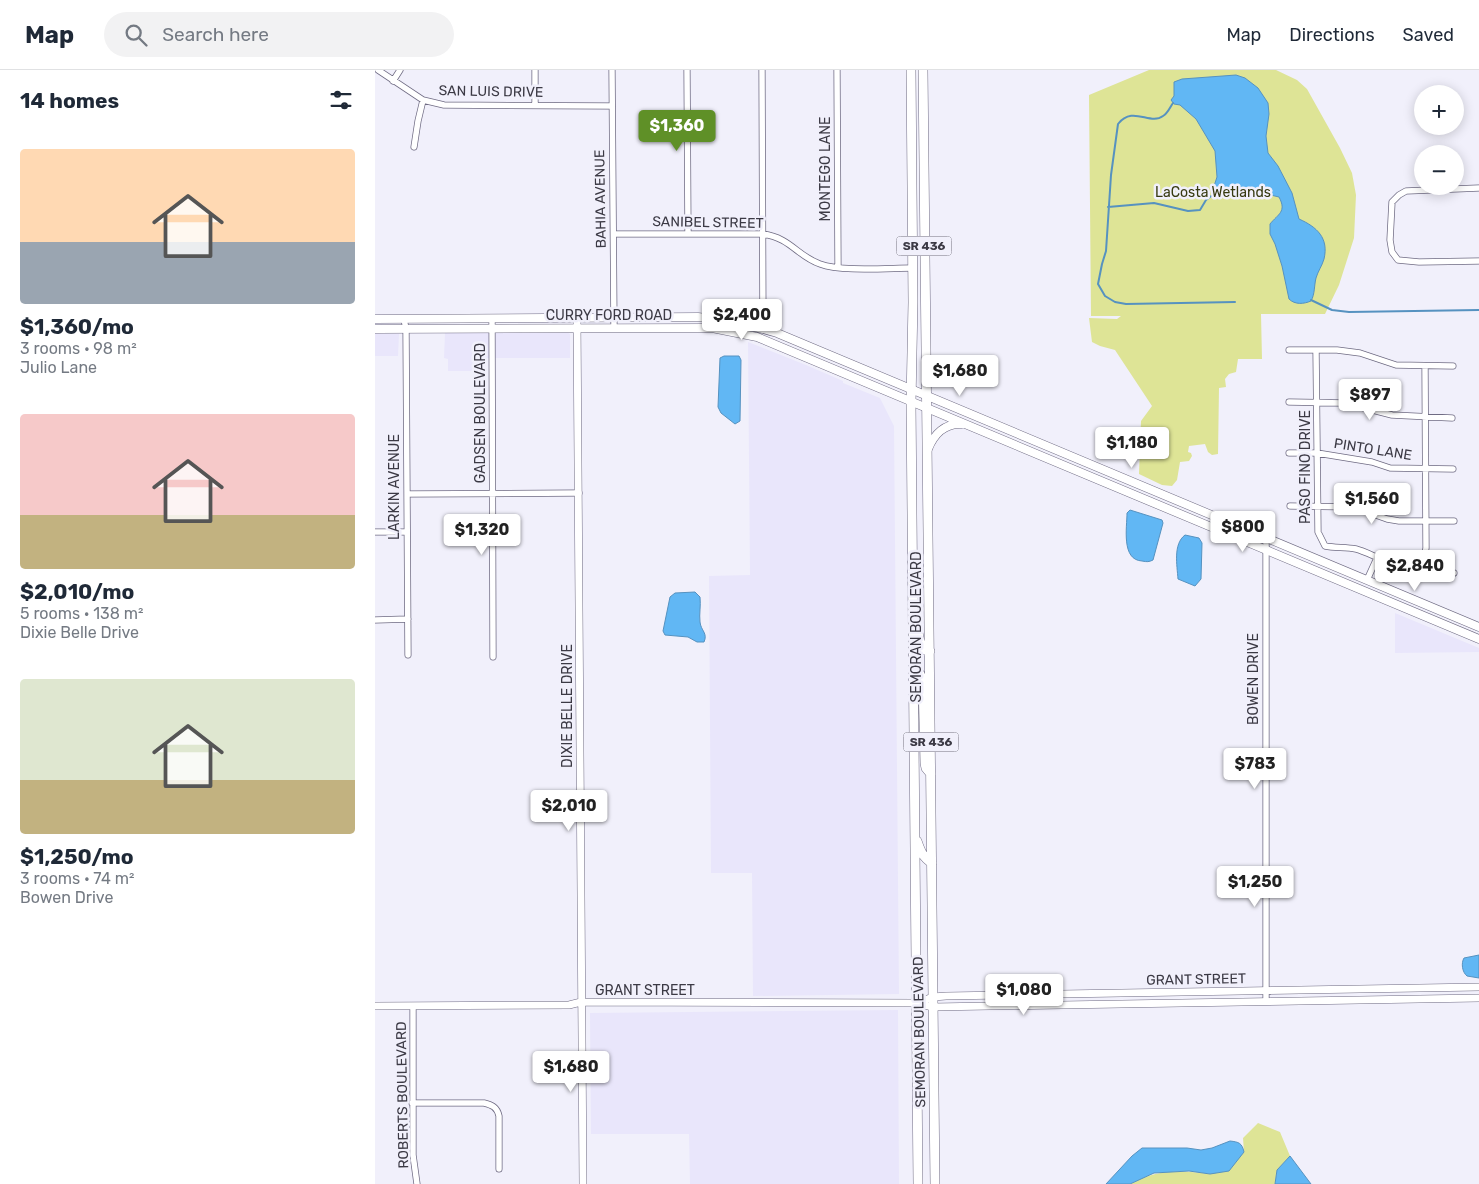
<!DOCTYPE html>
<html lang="en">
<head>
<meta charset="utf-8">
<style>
  body { margin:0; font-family:Rubik,sans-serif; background:#f2f2f3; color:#1f2937; height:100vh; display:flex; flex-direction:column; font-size:19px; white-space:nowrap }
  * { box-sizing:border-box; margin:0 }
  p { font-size:16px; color:#747a83 }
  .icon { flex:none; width:28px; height:28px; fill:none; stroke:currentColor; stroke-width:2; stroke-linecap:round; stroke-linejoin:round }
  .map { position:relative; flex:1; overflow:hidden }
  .details { display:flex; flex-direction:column; background:#fff; width:375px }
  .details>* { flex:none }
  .buttons { position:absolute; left:1039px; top:15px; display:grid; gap:10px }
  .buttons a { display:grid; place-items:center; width:50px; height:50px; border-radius:50%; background:#fff; box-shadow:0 2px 12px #0003; font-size:25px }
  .price { position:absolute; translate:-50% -42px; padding:0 11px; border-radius:5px; background:#fff; color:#222; font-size:16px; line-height:32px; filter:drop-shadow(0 1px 2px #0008) }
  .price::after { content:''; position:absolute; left:50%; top:30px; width:15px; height:11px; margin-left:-8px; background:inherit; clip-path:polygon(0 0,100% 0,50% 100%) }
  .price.selected { background:#5f9027; color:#fff }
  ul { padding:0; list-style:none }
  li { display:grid; align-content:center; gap:10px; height:265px; padding:0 20px }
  li span { display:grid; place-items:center; height:155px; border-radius:5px; color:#555 }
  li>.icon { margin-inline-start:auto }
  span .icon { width:90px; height:90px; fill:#fffc; stroke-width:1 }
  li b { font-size:21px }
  h2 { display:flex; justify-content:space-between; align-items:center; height:60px; padding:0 20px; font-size:21px }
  header { display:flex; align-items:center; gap:30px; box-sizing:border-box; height:70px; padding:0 25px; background:#fff; border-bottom:1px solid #e0e1e3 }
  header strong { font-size:24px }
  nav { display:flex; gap:28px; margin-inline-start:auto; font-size:18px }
  .search { width:350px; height:45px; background:#f2f2f3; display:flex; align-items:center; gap:12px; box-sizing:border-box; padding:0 18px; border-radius:28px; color:#747a83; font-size:19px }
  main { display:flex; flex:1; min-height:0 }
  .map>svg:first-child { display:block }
  .built { fill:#e9e6fb }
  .green { fill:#dee496 }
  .water { fill:#61b7f4; stroke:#5692c0 }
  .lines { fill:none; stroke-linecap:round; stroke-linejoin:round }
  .stream { stroke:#5692c0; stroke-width:2 }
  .minor-casing { stroke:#6f6b83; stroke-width:7 }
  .tertiary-casing { stroke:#6f6b83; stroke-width:8 }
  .secondary-casing { stroke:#6f6b83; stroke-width:9 }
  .primary-casing { stroke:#6f6b83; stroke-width:10 }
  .minor { stroke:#fff; stroke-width:5.5 }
  .tertiary { stroke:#fff; stroke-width:7 }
  .secondary { stroke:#fff; stroke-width:8 }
  .primary { stroke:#fff; stroke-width:9 }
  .labels { text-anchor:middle; stroke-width:5; stroke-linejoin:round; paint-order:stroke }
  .shield { fill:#f1f0fb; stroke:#72717c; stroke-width:1 }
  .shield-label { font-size:12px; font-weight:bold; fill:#3c3a45 }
  .street-label { font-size:14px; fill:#3c3a45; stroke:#f1f0fb }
  .park-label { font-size:14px; fill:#373a10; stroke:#f1f0fb }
</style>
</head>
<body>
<header>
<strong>Map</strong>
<div class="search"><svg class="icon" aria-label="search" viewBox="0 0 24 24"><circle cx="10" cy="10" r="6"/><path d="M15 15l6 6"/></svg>Search here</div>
<nav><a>Map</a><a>Directions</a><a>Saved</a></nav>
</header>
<main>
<section class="details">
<h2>14 homes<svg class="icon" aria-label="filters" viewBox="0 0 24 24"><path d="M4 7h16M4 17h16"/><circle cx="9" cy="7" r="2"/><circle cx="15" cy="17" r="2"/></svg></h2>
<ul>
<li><span style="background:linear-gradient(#ffd9b3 60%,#9aa5b1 0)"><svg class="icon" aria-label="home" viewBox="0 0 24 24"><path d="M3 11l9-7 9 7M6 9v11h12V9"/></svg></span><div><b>$1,360/mo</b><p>3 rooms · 98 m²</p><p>Julio Lane</p></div></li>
<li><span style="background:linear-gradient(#f6c9c9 65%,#c2b280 0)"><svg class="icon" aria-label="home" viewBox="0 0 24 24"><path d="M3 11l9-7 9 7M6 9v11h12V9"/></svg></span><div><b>$2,010/mo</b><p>5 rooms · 138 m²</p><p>Dixie Belle Drive</p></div></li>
<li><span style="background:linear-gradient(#dfe7d0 65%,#c2b280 0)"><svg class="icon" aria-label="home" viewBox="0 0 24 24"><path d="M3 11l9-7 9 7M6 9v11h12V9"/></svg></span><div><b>$1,250/mo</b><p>3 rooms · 74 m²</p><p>Bowen Drive</p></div></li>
</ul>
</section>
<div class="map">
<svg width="1104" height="1114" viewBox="0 0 1104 1114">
  <rect width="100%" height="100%" fill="#f1f0fb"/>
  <!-- built -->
  <path class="built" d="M192 262 195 264V288H108V301H73V289L69 288 70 263Z
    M0 264H24L23 286H0Z
    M373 272 431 295 468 311V313L505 328 519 356 524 924 378 926 377 803H336L334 506 375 505Z
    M1020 543 1104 578V582L1020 583Z
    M523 940 524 1114H315L314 1064H216L215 943Z"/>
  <!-- green -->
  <path class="green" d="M774 0H901L922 10 932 19 965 78 977 103 981 125 979 168 964 215 950 244H886L887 289H863L861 302 854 304 850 309 851 317 844 318 843 384 837 385 833 382 830 374 814 376 813 382 816 383 817 386 814 391 805 392 802 410 797 416 787 415 764 404 766 351 777 336 740 280 725 276 717 272 714 248 742 249 746 246H716L714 25Z
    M883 1053 905 1062 915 1086 902 1100 900 1114H755C781 1099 806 1100 835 1104L869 1082 868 1068Z"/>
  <!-- water -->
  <path class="water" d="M861 5 870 8 883 18 893 33 894 44 891 66 893 83 903 96 917 123 924 149C942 157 954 168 949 189 947 196 943 201 941 208 939 216 940 224 936 231 929 234 920 235 914 229L907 196 900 174 895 164V154C903 144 912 142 904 127L879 121 842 128 837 122 842 107 840 81 821 49 805 35 799 34 796 30 799 26V12L807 9Z
    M349 286H364L366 290 365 351 360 354 346 343 343 337 345 288Z
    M755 440 787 450 788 453 778 490C774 492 772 492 767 491 746 490 752 457 752 443Z
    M810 465 824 468 827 473 826 509 820 516 803 509C802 495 798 474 810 465Z
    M320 522 325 527C326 536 324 544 325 552 326 561 333 563 329 572H322L313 567 290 565 288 561 295 527 300 523Z
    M1104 885V908L1092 906C1087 902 1086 893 1089 888Z
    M855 1071C864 1072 867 1073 869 1082L854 1101 835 1104 814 1101 779 1103 755 1114H731L757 1086 767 1078H812L826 1080 837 1078Z
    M915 1086 936 1114H900L902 1100Z"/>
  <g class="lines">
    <!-- stream -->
    <path class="stream" d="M798 33C795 37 793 43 788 46 775 56 758 35 743 54L736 105 731 181 727 194 723 214 730 226 740 232 751 234 860 232
      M733 137 779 133 813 141 825 140 831 130 839 124
      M936 230 957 240 974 242 1104 240"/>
    <!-- minor casing -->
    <g class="minor-casing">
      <path id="minor" d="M3 0 48 30 69 35 237 36
        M160 0V35
        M237 0 239 257
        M312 0 313 163
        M387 0 388 259
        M462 0 463 197
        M18 11 25 0
        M39 77 43 51 48 30
        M1104 118 1031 121 1024 125 1017 132 1015 170 1017 182 1023 190 1044 192 1104 191
        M239 164H388C416 168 422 186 445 194 466 202 514 198 538 198
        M117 248 118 587
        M29 249 31 259 33 585
        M914 280H962L985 283 1021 295 1078 296
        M941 280 943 462 950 476C960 478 971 477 981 479 1001 484 1046 516 1051 478L1050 296
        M914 332 970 333 1017 345 1077 348
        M914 383H942L997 392 1015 398 1078 399
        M32 424 204 423
        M915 436 978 437 1012 449 1024 451H1079
        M0 462H32
        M1046 493 1056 502 1079 503
        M992 510 1002 488
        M1003 514 1012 492
        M0 550 33 549
        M891 931V467
        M38 936V1085L42 1114
        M37 1033H109C117 1035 122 1037 124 1046V1099"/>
    </g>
    <!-- tertiary casing -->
    <g class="tertiary-casing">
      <path id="tertiary" d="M202 247 208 1114
        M541 933 558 927 571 926 1104 917
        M0 936 194 935 206 932 540 933 558 937 1104 928"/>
    </g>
    <!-- secondary casing -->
    <g class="secondary-casing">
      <path id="secondary" d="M0 249 323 247C350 250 376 255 402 263L1104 557
        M0 259 337 258 382 267 1104 569
        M553 379C559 364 570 353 587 354"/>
    </g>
    <!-- primary casing -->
    <g class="primary-casing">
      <path id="primary" d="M536 0 538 232 536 332 543 1114
        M548 0 560 1114
        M542 556C544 565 543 574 550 580L555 581
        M538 600 545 604 548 611 550 693 551 698 556 704
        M542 771C545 780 548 788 557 793"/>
    </g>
    <!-- minor -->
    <use href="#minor" class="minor"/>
    <!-- tertiary -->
    <use href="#tertiary" class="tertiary"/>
    <!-- secondary -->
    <use href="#secondary" class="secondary"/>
    <!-- primary -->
    <use href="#primary" class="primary"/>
  </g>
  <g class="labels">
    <!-- shield labels -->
    <g class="shield">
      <rect x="521.5" y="166.5" width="55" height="19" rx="4"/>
      <rect x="528.5" y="662.5" width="55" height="19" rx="4"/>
    </g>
    <g class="shield-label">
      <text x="549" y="180">SR 436</text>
      <text x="556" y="676">SR 436</text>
    </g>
    <!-- street labels -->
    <g class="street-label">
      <text transform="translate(116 21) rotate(1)" y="5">SAN LUIS DRIVE</text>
      <text transform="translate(450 99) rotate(-90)" y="5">MONTEGO LANE</text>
      <text transform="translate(225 129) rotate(-91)" y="5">BAHIA AVENUE</text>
      <text transform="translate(333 152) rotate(1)" y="5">SANIBEL STREET</text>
      <text x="234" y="250">CURRY FORD ROAD</text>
      <text transform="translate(105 343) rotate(-90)" y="5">GADSEN BOULEVARD</text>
      <text transform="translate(998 379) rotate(9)" y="5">PINTO LANE</text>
      <text transform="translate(930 397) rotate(-90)" y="5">PASO FINO DRIVE</text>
      <text transform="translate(19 417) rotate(-90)" y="5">LARKIN AVENUE</text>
      <text transform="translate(541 557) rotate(-90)" y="5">SEMORAN BOULEVARD</text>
      <text transform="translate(878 609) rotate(-90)" y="5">BOWEN DRIVE</text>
      <text transform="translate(192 636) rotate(-90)" y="5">DIXIE BELLE DRIVE</text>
      <text transform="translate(821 909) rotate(-1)" y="5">GRANT STREET</text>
      <text x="270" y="925">GRANT STREET</text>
      <text transform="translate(544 962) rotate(-91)" y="5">SEMORAN BOULEVARD</text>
      <text transform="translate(27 1025) rotate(-91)" y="5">ROBERTS BOULEVARD</text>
    </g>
    <!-- park labels -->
    <g class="park-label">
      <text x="838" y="127">LaCosta Wetlands</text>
    </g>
  </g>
</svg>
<div class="buttons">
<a>+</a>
<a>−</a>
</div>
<b class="price selected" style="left:302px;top:82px">$1,360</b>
<b class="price" style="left:367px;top:271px">$2,400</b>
<b class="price" style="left:585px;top:327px">$1,680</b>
<b class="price" style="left:995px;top:351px">$897</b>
<b class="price" style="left:757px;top:399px">$1,180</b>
<b class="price" style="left:997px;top:455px">$1,560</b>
<b class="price" style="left:868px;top:483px">$800</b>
<b class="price" style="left:107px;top:486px">$1,320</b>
<b class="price" style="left:1040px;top:522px">$2,840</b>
<b class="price" style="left:880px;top:720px">$783</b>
<b class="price" style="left:194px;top:762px">$2,010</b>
<b class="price" style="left:880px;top:838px">$1,250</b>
<b class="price" style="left:649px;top:946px">$1,080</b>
<b class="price" style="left:196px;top:1023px">$1,680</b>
</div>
</main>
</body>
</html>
